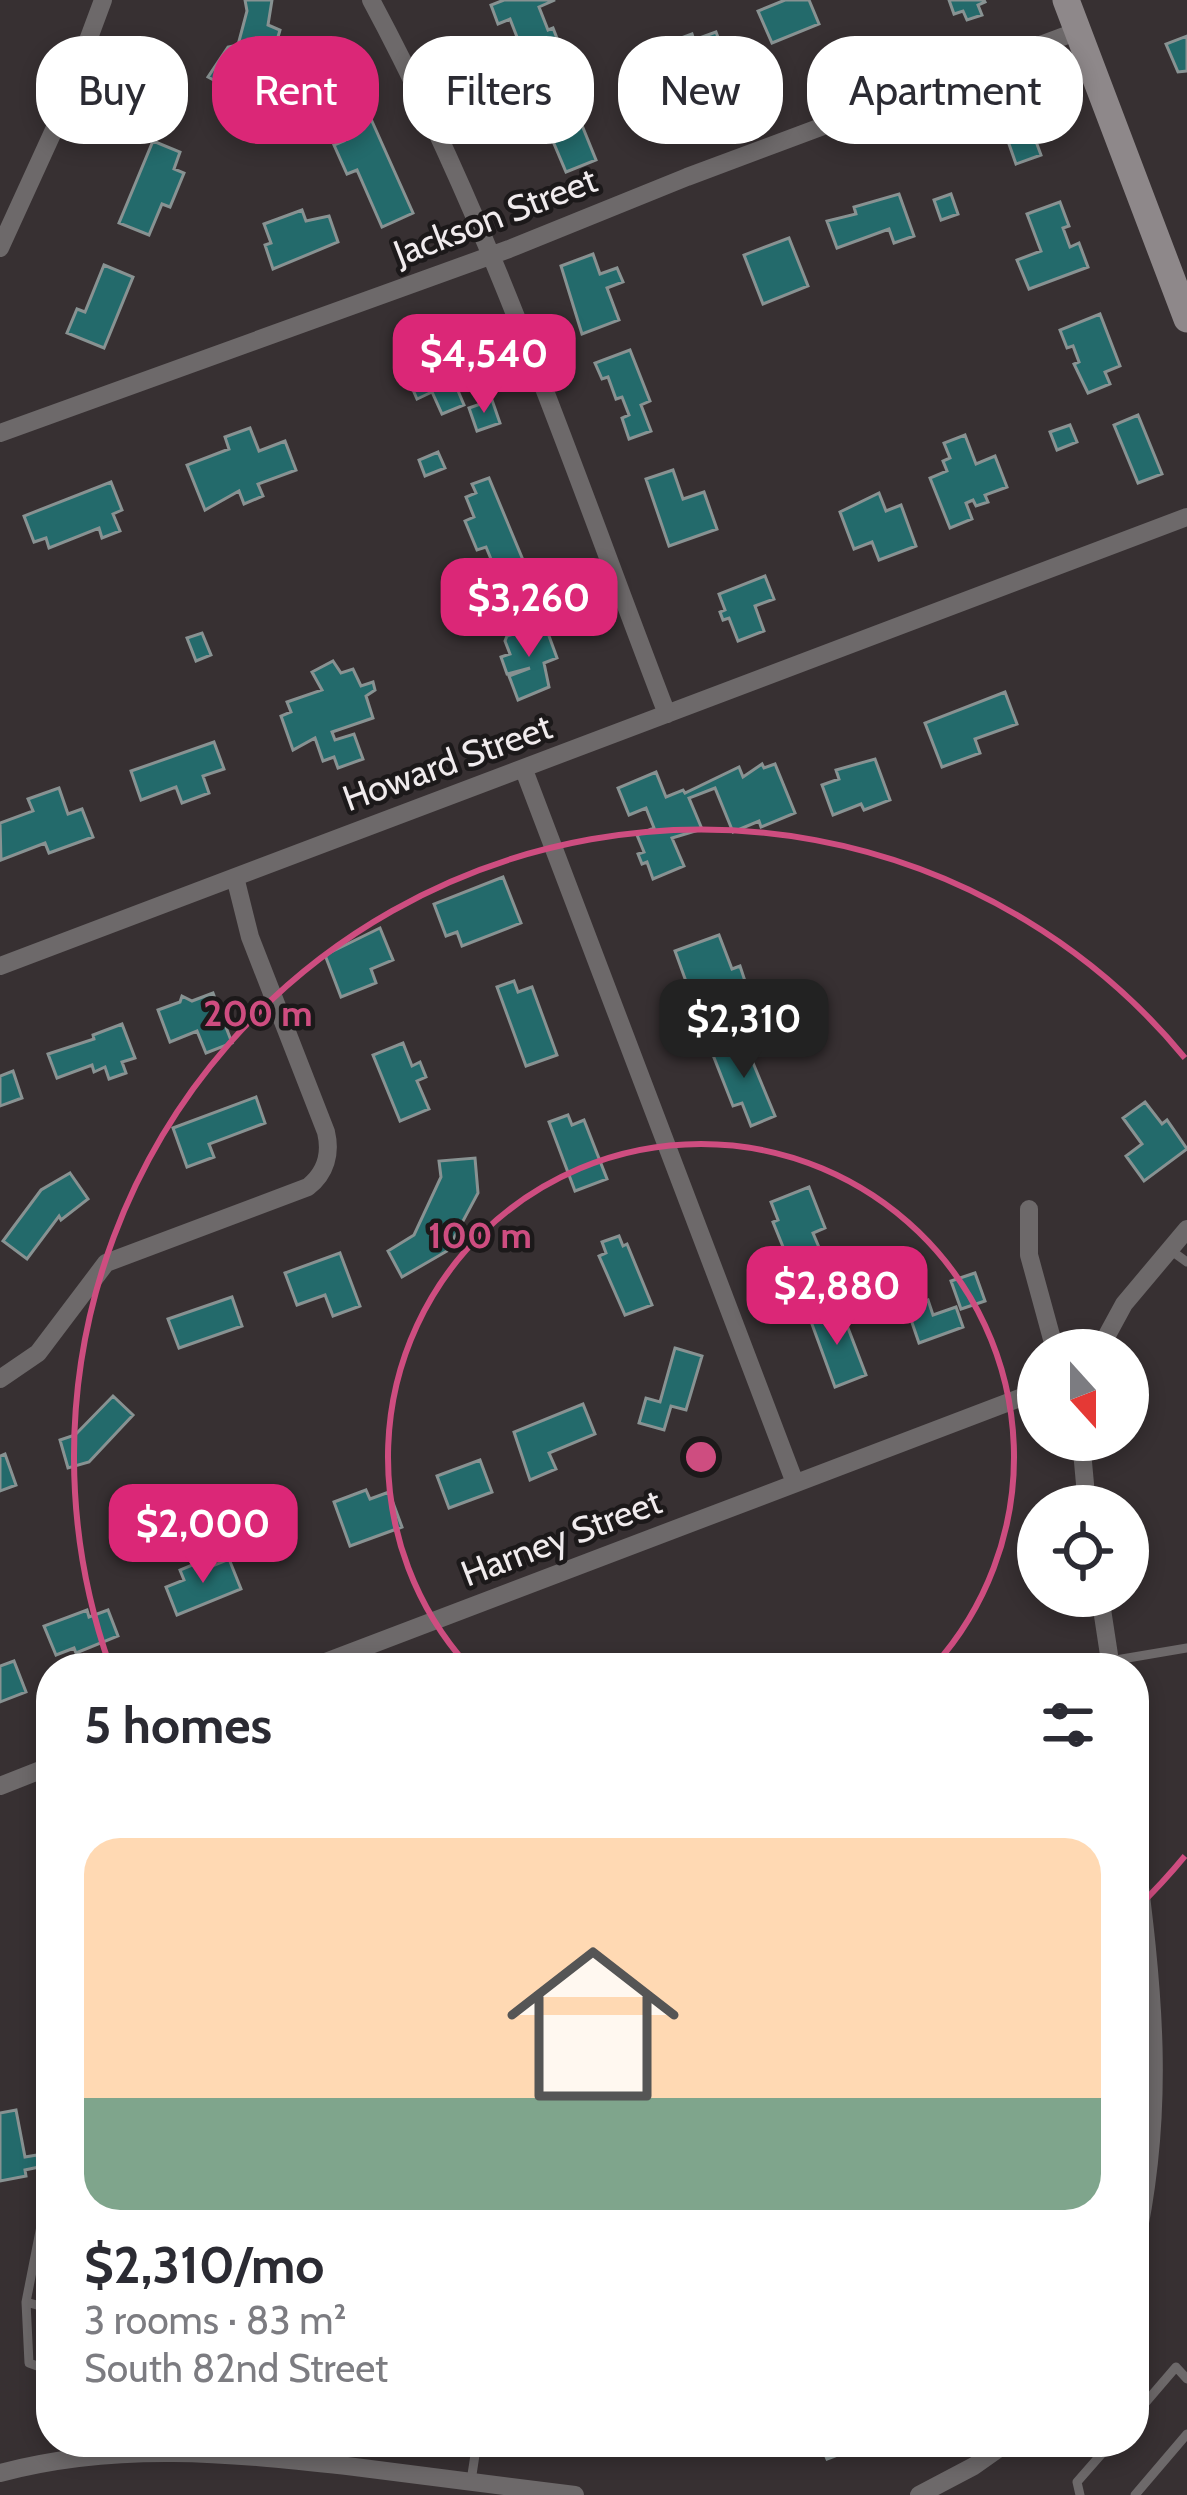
<!DOCTYPE html>
<html lang="en">
<head>
<meta charset="utf-8">
<style>
  body { margin:0; font-family:Cabin,sans-serif; background:#f2f2f3; color:#2b2b33; height:100vh; display:flex; flex-direction:column; font-size:45px; white-space:nowrap }
  * { box-sizing:border-box; margin:0 }
  p { font-size:39px; color:#7c7c81 }
  .icon { flex:none; width:66px; height:66px; fill:none; stroke:currentColor; stroke-width:2; stroke-linecap:round; stroke-linejoin:round }
  .map { position:relative; flex:1; overflow:hidden }
  .drawer { position:absolute; left:36px; top:1653px; width:1113px; height:804px; display:flex; flex-direction:column; background:#fff; border-radius:48px; box-shadow:0 6px 18px #0003 }
  .drawer>* { flex:none }
  .hud { position:absolute; left:36px; top:36px; width:1116px; height:108px; display:flex; gap:24px }
  .needle { width:78px; rotate:159deg }
  .controls { position:absolute; left:1017px; top:1329px; display:grid; gap:24px }
  .controls a { display:grid; place-items:center; width:132px; height:132px; border-radius:50%; background:#fff; box-shadow:0 6px 18px #0003; font-size:60px }
  .price { position:absolute; translate:-50% -102px; padding:0 27px; border-radius:24px; background:#db2777; color:#fff; font-size:39px; line-height:78px; filter:drop-shadow(0 3px 6px #0008) }
  .price::after { content:''; position:absolute; left:50%; top:72px; width:36px; height:27px; margin-left:-18px; background:inherit; clip-path:polygon(0 0,100% 0,50% 100%) }
  .price.current { background:#222; color:#fff }
  ul { padding:0; list-style:none }
  li { display:grid; align-content:center; gap:24px; height:636px; padding:0 48px }
  li+li { border-top:3px solid #e1e1e2 }
  li span { display:grid; place-items:center; height:372px; border-radius:36px; color:#555 }
  li>.icon { margin-inline-start:auto }
  span .icon { width:216px; height:216px; fill:#fffc; stroke-width:1 }
  li b { font-size:51px }
  h2 { display:flex; justify-content:space-between; align-items:center; height:144px; padding:0 48px; font-size:51px }
  .chip { padding:0 42px; border-radius:48px; background:#fff; box-shadow:0 6px 18px #0003; font-size:42px; line-height:108px }
  .chip.current { background:#db2777; color:#fff }
  .map>svg:first-child { display:block }
  .building { fill:#236a6b; stroke:#889292; stroke-width:3 }
  .lines { fill:none; stroke-linecap:round; stroke-linejoin:round }
  .lane { stroke:#6d696a; stroke-width:9 }
  .street { stroke:#6d696a; stroke-width:18 }
  .secondary { stroke:#8e888a; stroke-width:27 }
  .ring { fill:none; stroke:#ce4d80; stroke-width:6 }
  .labels { text-anchor:middle; stroke-width:9; stroke-linejoin:round; paint-order:stroke }
  .street-label { font-size:36px; fill:#f0ebed; stroke:#1c191a }
  .centre { fill:#ce4d80; stroke:#1c191a; stroke-width:6 }
  .ring-label { font-size:36px; text-anchor:middle; font-weight:bold; fill:#ce4d80; stroke:#1c191a; stroke-width:9; stroke-linejoin:round; paint-order:stroke }
</style>
</head>
<body>
<div class="map">
<svg width="1187" height="2495" viewBox="0 0 1187 2495">
  <rect width="100%" height="100%" fill="#373032"/>
  <!-- building -->
  <path class="building" d="M245 0H272L268 25 280 30 271 61 247 98 208 77 228 47 238 45 247 11Z
    M504 0H555L539 7 548 30 553 28 560 46 547 51 554 72 520 85 510 60 524 55 510 19 498 24 491 5Z
    M785 0H809L819 24 772 43 758 11Z
    M949 0H984L985 2 978 5 982 15 967 20 963 11 954 14Z
    M716 32 737 87 680 108 657 47 692 34 694 40Z
    M1187 36V71L1178 72 1166 44Z
    M1020 98 1041 155 1016 164 996 107Z
    M575 108 596 160 566 172 544 120Z
    M371 119 413 213 382 227 357 170 347 174 334 145 344 141 341 132Z
    M153 141 180 152 174 169 184 173 170 207 162 204 149 235 119 223Z
    M899 194 914 236 894 243 889 229 837 248 827 221 856 214 854 207Z
    M951 194 958 214 941 220 934 200Z
    M1060 202 1069 226 1063 228 1070 247 1079 243 1088 267 1029 289 1017 260 1041 251 1027 214Z
    M302 210 306 221 329 216 338 242 273 269 265 245 271 243 264 224Z
    M789 238 808 286 763 304 744 255Z
    M593 254 600 274 617 268 623 282 607 288 619 320 582 334 561 266Z
    M104 265 133 277 104 348 67 333 77 309 85 312Z
    M1100 314 1120 366 1105 372 1110 384 1088 393 1074 364 1079 362 1073 346 1067 348 1060 330Z
    M630 350 650 401 641 405 651 431 629 439 622 418 629 415 622 397 616 399 608 377 602 379 595 363Z
    M442 353 464 405 442 414 432 392 417 399 404 369Z
    M492 400 500 423 477 431 469 408Z
    M1138 415 1162 474 1138 483 1114 425Z
    M1070 425 1077 442 1057 450 1050 432Z
    M250 428 259 451 285 441 296 470 258 484 263 496 244 504 239 491 205 510 187 465 229 449 225 437Z
    M965 435 976 464 995 456 1007 487 985 495 988 502 976 506 973 500 966 503 972 519 950 528 930 478 947 471 943 461 950 458 944 443Z
    M438 452 445 468 425 476 419 460Z
    M673 470 683 499 704 492 717 529 669 546 646 479Z
    M489 478 523 560 496 571 486 547 477 550 465 521 474 517 466 497 476 493 472 484Z
    M111 482 122 510 113 514 120 531 102 538 99 528 49 548 46 538 34 542 24 516Z
    M879 493 886 511 901 505 916 546 879 560 872 542 854 549 840 512Z
    M765 576 774 599 755 606 764 631 738 641 729 618 723 620 720 612 725 610 719 594Z
    M545 625 557 658 544 663 549 687 518 700 509 676 530 668 507 674 501 657 510 654 505 641 507 636Z
    M202 633 211 655 196 661 187 638Z
    M333 661 341 673 353 669 361 686 373 682 375 690 366 696 373 718 332 732 335 740 354 734 363 759 338 768 334 757 323 761 315 738 293 750 281 716 291 712 287 702 322 690 312 672Z
    M1005 692 1017 724 975 739 980 753 942 767 925 723Z
    M214 742 224 769 203 776 209 793 182 803 176 787 141 800 131 771Z
    M875 759 890 800 864 810 861 804 833 815 822 785 839 779 836 770Z
    M762 764 764 768 775 764 795 813 761 827 759 821 733 832 715 788 689 798 702 829 672 838 684 866 653 879 647 862 642 864 638 854 644 852 637 835 654 828 646 808 629 815 618 788 656 772 666 797 683 790 685 793 739 767 743 777Z
    M59 788 68 814 82 809 93 837 49 853 45 843 1 860 0 823 33 811 28 799Z
    M503 877 521 923 462 946 457 932 446 936 434 904Z
    M380 928 393 960 371 969 376 983 341 997 325 955Z
    M719 935 732 969 740 966 748 990 696 1009 675 951Z
    M514 981 518 992 532 987 557 1055 526 1066 497 987Z
    M213 993 232 1043 206 1053 197 1031 170 1042 158 1010 180 1002 182 996 192 1001Z
    M122 1024 135 1058 122 1062 126 1073 109 1079 105 1067 94 1072 92 1065 57 1078 48 1054 94 1039 93 1035Z
    M753 1039 759 1054 751 1058 775 1116 751 1126 742 1103 733 1106 713 1055Z
    M403 1043 412 1066 420 1062 426 1077 417 1081 429 1109 400 1121 373 1055Z
    M13 1071 22 1098 0 1106V1076Z
    M256 1097 265 1123 209 1144 214 1157 187 1167 173 1128Z
    M1145 1102 1162 1124 1167 1120 1187 1149 1144 1181 1126 1156 1142 1144 1123 1118Z
    M568 1115 572 1125 584 1120 607 1179 575 1191 549 1122Z
    M475 1158 478 1193 447 1251 402 1277 388 1251 414 1235 441 1177 439 1161Z
    M70 1173 88 1199 61 1220 59 1216 27 1259 3 1241 41 1190Z
    M809 1187 825 1228 813 1233 823 1257 792 1269 773 1222 778 1220 771 1202Z
    M619 1236 623 1246 627 1244 652 1305 625 1315 599 1256 606 1253 602 1242Z
    M340 1253 360 1306 333 1316 325 1295 297 1305 285 1273Z
    M975 1273 985 1301 961 1309 951 1281Z
    M232 1297 242 1326 179 1348 168 1319Z
    M928 1300 933 1315 956 1307 963 1327 919 1343 907 1308Z
    M828 1309 831 1319 843 1315 866 1375 835 1387 809 1316Z
    M675 1348 702 1356 686 1410 671 1406 664 1430 639 1423 646 1398 660 1402Z
    M113 1396 133 1415 89 1462 68 1468 60 1440 75 1435Z
    M583 1404 595 1434 549 1453 556 1469 530 1480 514 1432Z
    M5 1454 16 1485 0 1491V1456Z
    M480 1460 492 1492 449 1508 437 1476Z
    M366 1490 370 1499 389 1492 402 1527 350 1546 334 1502Z
    M229 1559 241 1589 177 1615 166 1587 184 1580 180 1570 197 1563 200 1571Z
    M87 1610 89 1617 108 1610 118 1636 76 1653 74 1648 56 1655 44 1626Z
    M14 1661 26 1692 0 1702V1666Z
    M16 2110 25 2157 37 2155 39 2167 25 2170 26 2176 0 2181V2113Z
    M820 2442H872L827 2459Z"/>
  <g class="lines">
    <!-- lane -->
    <path class="lane" d="M1169 1249 1187 1262
      M1110 1661 1187 1648
      M51 2220 41 2226 26 2302 29 2363 51 2371
      M26 2302 51 2309
      M1134 2416 1176 2367 1187 2379
      M299 2461 301 2442
      M471 2481 477 2442
      M1080 2495 1077 2482 1112 2442
      M1135 2495 1187 2434"/>
    <!-- street -->
    <path class="street" d="M371 0C493 227 575 475 667 714
      M0 248 58 121 103 0
      M0 433 509 249 687 177 1078 31
      M524 770 795 1483
      M0 966 1187 517
      M1029 1209V1255L1055 1350
      M1099 1350 1124 1304 1187 1229
      M0 1379 38 1353 106 1263 308 1187C326 1173 331 1153 326 1132L250 937 235 877
      M1081 1440 1087 1506
      M1100 1596 1111 1668
      M310 1668 1038 1391
      M0 1786 51 1766
      M1134 1841C1153 1986 1167 2107 1134 2252
      M0 2473C116 2442 229 2453 347 2466 423 2475 499 2485 575 2495
      M919 2495 974 2466 1008 2442"/>
    <!-- secondary -->
    <path class="secondary" d="M1066 0 1187 319"/>
  </g>
  <!-- distance rings -->
  <g class="ring">
    <path d="M468 1666A313 313 0 1 1 934 1666"/>
    <path d="M1185 1856A627 627 0 0 1 1137 1908M110 1666A627 627 0 0 1 1185 1058"/>
  </g>
  <g class="labels">
    <!-- street labels -->
    <g class="street-label">
      <text transform="translate(495 216) rotate(-21)" y="13">Jackson Street</text>
      <text transform="translate(447 762) rotate(-20)" y="13">Howard Street</text>
      <text transform="translate(561 1537) rotate(-21)" y="13">Harney Street</text>
    </g>
  </g>
  <circle cx="701" cy="1457" r="18" class="centre"/>
  <g class="ring-label">
    <text x="258" y="1026">200 m</text>
    <text x="480" y="1248">100 m</text>
  </g>
</svg>
<div class="controls">
<a><svg class="needle" viewBox="-14 -14 28 28"><path d="M0-13l5 13h-10z" fill="#e53935"/><path d="M0 13l5-13h-10z" fill="#7c7c81"/></svg></a>
<a><svg class="icon" aria-label="locate" viewBox="0 0 24 24"><circle cx="12" cy="12" r="6"/><path d="M12 2v4M12 18v4M2 12h4M18 12h4"/></svg></a>
</div>
<b class="price" style="left:484px;top:416px">$4,540</b>
<b class="price" style="left:529px;top:660px">$3,260</b>
<b class="price current" style="left:744px;top:1081px">$2,310</b>
<b class="price" style="left:837px;top:1348px">$2,880</b>
<b class="price" style="left:203px;top:1586px">$2,000</b>
<div class="hud">
<a class="chip">Buy</a>
<a class="chip current">Rent</a>
<a class="chip">Filters</a>
<a class="chip">New</a>
<a class="chip">Apartment</a>
</div>
<section class="drawer">
<h2>5 homes<svg class="icon" aria-label="filters" viewBox="0 0 24 24"><path d="M4 7h16M4 17h16"/><circle cx="9" cy="7" r="2"/><circle cx="15" cy="17" r="2"/></svg></h2>
<ul>
<li><span style="background:linear-gradient(#ffd9b3 70%,#7fa58c 0)"><svg class="icon" aria-label="home" viewBox="0 0 24 24"><path d="M3 11l9-7 9 7M6 9v11h12V9"/></svg></span><div><b>$2,310/mo</b><p>3 rooms · 83 m²</p><p>South 82nd Street</p></div></li>
</ul>
</section>
</div>
</body>
</html>
